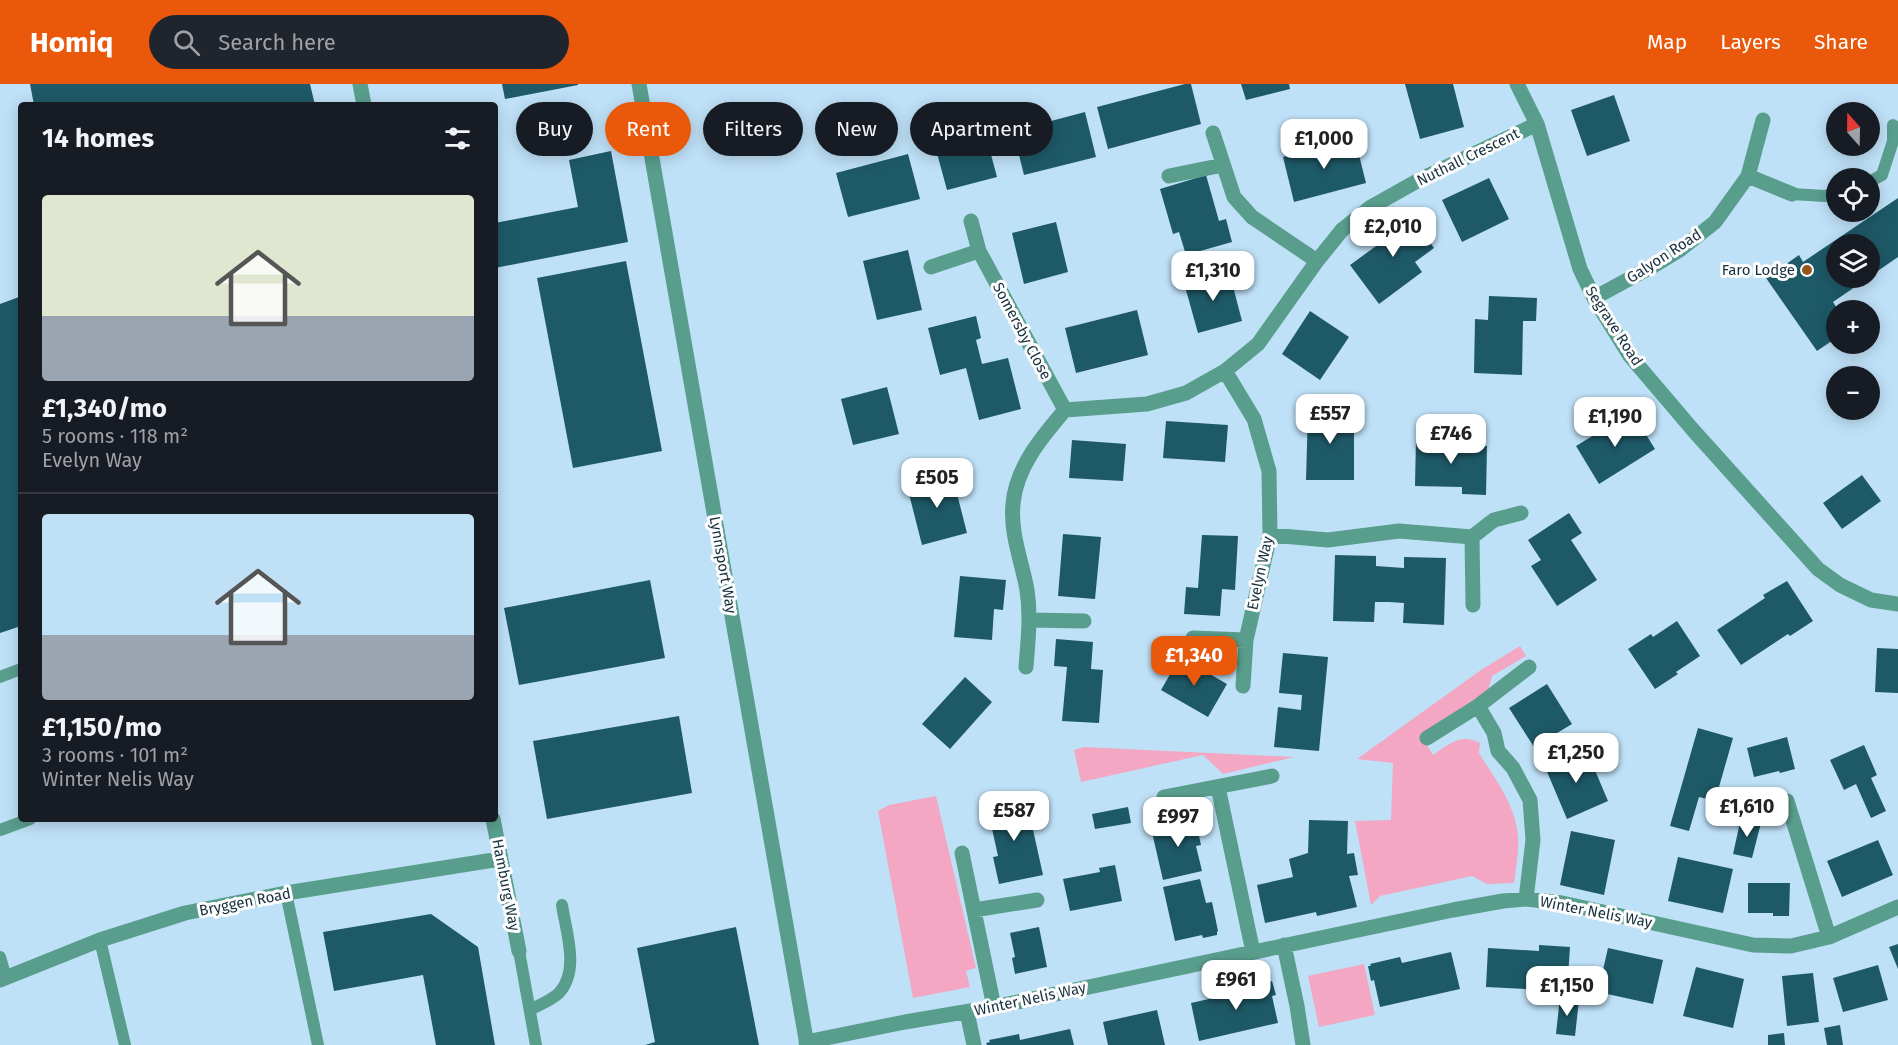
<!DOCTYPE html>
<html lang="en">
<head>
<meta charset="utf-8">
<style>
  body { margin:0; font-family:"Fira Sans",sans-serif; background:#20242c; color:#f1f3f6; height:100vh; display:flex; flex-direction:column; font-size:22px; white-space:nowrap }
  * { box-sizing:border-box; margin:0 }
  p { font-size:20px; color:#9ea1a6 }
  .icon { flex:none; width:33px; height:33px; fill:none; stroke:currentColor; stroke-width:2; stroke-linecap:round; stroke-linejoin:round }
  .map { position:relative; flex:1; overflow:hidden }
  .drawer { position:absolute; left:18px; top:18px; width:480px; height:720px; display:flex; flex-direction:column; background:#171b24; border-radius:6px; box-shadow:0 3px 15px #0003 }
  .drawer>* { flex:none }
  .hud { position:absolute; left:516px; top:18px; width:570px; height:54px; display:flex; gap:12px }
  .needle { width:39px; rotate:340deg }
  .controls { position:absolute; left:1826px; top:18px; display:grid; gap:12px }
  .controls a { display:grid; place-items:center; width:54px; height:54px; border-radius:50%; background:#171b24; box-shadow:0 3px 15px #0003; font-size:30px }
  .price { position:absolute; translate:-50% -51px; padding:0 14px; border-radius:12px; background:#fff; color:#222; font-size:20px; line-height:39px; filter:drop-shadow(0 2px 3px #0008) }
  .price::after { content:''; position:absolute; left:50%; top:36px; width:18px; height:14px; margin-left:-9px; background:inherit; clip-path:polygon(0 0,100% 0,50% 100%) }
  .price.active { background:#ea580c; color:#fff }
  ul { padding:0; list-style:none }
  li { display:grid; align-content:center; gap:12px; height:318px; padding:0 24px }
  li+li { border-top:2px solid #363941 }
  li span { display:grid; place-items:center; height:186px; border-radius:6px; color:#555 }
  li>.icon { margin-inline-start:auto }
  span .icon { width:108px; height:108px; fill:#fffc; stroke-width:1 }
  li b { font-size:26px }
  h2 { display:flex; justify-content:space-between; align-items:center; height:72px; padding:0 24px; font-size:26px }
  .chip { padding:0 21px; border-radius:27px; background:#171b24; box-shadow:0 3px 15px #0003; font-size:21px; line-height:54px }
  .chip.active { background:#ea580c; color:#fff }
  header { display:flex; align-items:center; gap:36px; box-sizing:border-box; height:84px; padding:0 30px; background:#ea580c; color:#fff }
  header strong { font-size:28px }
  nav { display:flex; gap:33px; margin-inline-start:auto; font-size:21px }
  .search { width:420px; height:54px; background:#20242c; display:flex; align-items:center; gap:15px; box-sizing:border-box; padding:0 21px; border-radius:33px; color:#9ea1a6; font-size:22px }
  .map>svg:first-child { display:block }
  .green { fill:#f3a7c2 }
  .building { fill:#1e5967 }
  .lines { fill:none; stroke-linecap:round; stroke-linejoin:round }
  .service { stroke:#599e8d; stroke-width:12 }
  .minor { stroke:#599e8d; stroke-width:15 }
  .poi-dot { fill:#95551e; stroke:#fdfdfd; stroke-width:2 }
  .labels { text-anchor:middle; stroke-width:6; stroke-linejoin:round; paint-order:stroke }
  .street-label { font-size:15px; fill:#17303e; stroke:#fdfdfd }
  .poi-label { font-size:15px; fill:#17303e; stroke:#fdfdfd; text-anchor:end }
</style>
</head>
<body>
<header>
<strong>Homiq</strong>
<div class="search"><svg class="icon" aria-label="search" viewBox="0 0 24 24"><circle cx="10" cy="10" r="6"/><path d="M15 15l6 6"/></svg>Search here</div>
<nav><a>Map</a><a>Layers</a><a>Share</a></nav>
</header>
<div class="map">
<svg width="1898" height="961" viewBox="0 0 1898 961">
  <rect width="100%" height="100%" fill="#bfe1f8"/>
  <!-- green -->
  <path class="green" d="M1520 562 1526 572 1492 592 1488 607 1421 651 1433 671C1449 660 1461 649 1480 659L1479 669C1495 695 1516 721 1518 753 1519 768 1516 784 1514 799L1487 800 1472 792 1380 812 1371 821 1355 737 1391 736 1393 679 1357 675 1481 586Z
    M1084 663 1294 673 1223 690 1203 671 1081 698 1074 666Z
    M936 712 976 884 966 887 970 903 913 914 878 727 889 721Z
    M1364 880 1375 931 1319 943 1308 892Z"/>
  <!-- building -->
  <path class="building" d="M30 0H310L315 21H34Z
    M502 0H578V1L505 15Z
    M1185 0H1191L1201 40 1108 65 1097 23Z
    M1241 0H1289L1290 5 1246 16Z
    M1405 0H1453L1464 43 1420 55Z
    M1614 11 1630 57 1587 72 1571 26Z
    M1085 28 1096 73 1024 91 1013 47Z
    M985 48 997 93 947 106 935 62Z
    M1355 55 1366 99 1294 118 1283 73Z
    M611 67 628 158 495 184V139L578 123 569 76Z
    M908 70 920 115 848 133 836 89Z
    M1206 91 1219 137 1226 135 1232 158 1186 171 1179 148 1173 150 1160 105Z
    M1489 94 1509 135 1462 158 1442 116Z
    M1898 114V173L1869 193V160H1836V194H1868L1833 218 1838 226H1836V254L1817 267 1766 194 1799 171 1803 178Z
    M1405 125 1434 164 1415 178 1422 188 1379 220 1350 181 1394 149 1386 139Z
    M1056 138 1068 188 1024 200 1012 149Z
    M908 166 922 226 877 236 863 177Z
    M626 177 662 367 573 384 537 194Z
    M1229 187 1242 237 1198 249 1184 199Z
    M1489 212 1537 214 1536 237H1523L1522 291 1474 289 1475 235 1488 236Z
    M19 213 21 220V542L0 549V220Z
    M1137 226 1148 271 1076 289 1065 244Z
    M1310 227 1349 253 1320 296 1282 270Z
    M976 232 981 254 976 256 982 280 1008 274 1021 325 979 336 966 284 940 291 928 244Z
    M887 303 899 350 853 361 841 315Z
    M1308 326H1354V396H1306Z
    M1632 328 1655 365 1599 400 1576 362Z
    M1166 337 1228 341 1225 378 1163 374Z
    M1416 354 1464 355V362H1487L1486 411 1462 410V403L1415 402Z
    M1072 356 1126 360 1123 397 1069 394Z
    M952 390 967 449 922 461 907 402Z
    M1862 391 1881 417 1842 445 1823 419Z
    M1569 429 1582 449 1571 456 1597 496 1557 522 1531 482 1541 476 1528 456Z
    M1063 450 1101 453 1095 515 1058 512Z
    M1202 451 1238 452 1235 506 1222 505 1220 532 1184 530 1186 503 1198 504Z
    M1335 471 1376 472V482L1404 484V473L1446 474 1444 541 1403 539 1404 519 1389 518H1375L1374 538 1333 537Z
    M960 492 1006 496 1003 526 994 525 992 556 954 553Z
    M650 496 665 574 519 601 504 524Z
    M1787 497 1813 537 1790 552 1788 550 1741 581 1717 546 1765 514 1763 511Z
    M1677 537 1700 572 1676 588 1678 590 1655 605 1628 565 1651 550 1653 553Z
    M1056 555 1093 558 1091 585 1103 586 1099 639 1062 637 1067 583 1054 582Z
    M1877 564 1898 565V609L1875 608Z
    M1283 569 1328 573 1319 667 1274 663 1278 623 1301 626 1302 611 1279 609Z
    M1180 573 1227 600 1208 633 1161 606Z
    M965 593 992 618 950 665 922 640Z
    M1547 600 1572 640 1534 663 1509 624Z
    M679 632 692 709 547 735 533 657Z
    M1698 644 1733 654 1715 717 1699 713 1689 747 1670 742Z
    M1787 653 1795 685 1780 689 1779 687 1754 693 1747 664Z
    M1864 661 1877 691 1871 694 1886 727 1871 734 1856 700 1844 706 1830 676Z
    M1586 665 1608 717 1567 735 1545 683Z
    M1026 714 1043 791 999 800 993 773 998 772 987 722Z
    M1128 723 1131 739 1095 745 1092 730Z
    M1195 734 1201 761 1196 762 1202 787 1163 796 1151 744Z
    M1741 734 1761 739 1752 774 1733 770Z
    M1309 736 1348 737 1347 770 1354 769 1358 791 1349 792 1357 823 1317 832 1316 828 1265 839 1257 801 1293 793 1289 775 1308 769Z
    M1571 747 1615 756 1604 811 1560 801Z
    M1878 756 1893 791 1842 813 1827 777Z
    M1678 773 1733 785 1723 829 1668 817Z
    M1115 781 1122 817 1070 827 1063 795 1100 788 1099 784Z
    M1200 795 1206 819 1212 818 1218 847 1217 848V851L1203 854 1202 851 1175 857 1163 803Z
    M1748 799H1790L1789 832H1773V829H1748Z
    M431 830 478 863 495 961H436L423 891 334 907 323 848Z
    M736 843 759 961H645L655 958 637 864Z
    M1039 843 1047 883 1015 890 1012 874 1015 873 1010 849Z
    M1898 860V885L1889 863Z
    M1539 861 1570 863 1567 907 1486 903 1488 864 1539 867Z
    M1608 864 1663 876 1653 920 1598 908Z
    M1451 868 1460 905 1380 923 1374 896 1371 897 1368 882H1371L1370 880 1400 873 1402 879Z
    M1878 881 1888 916 1843 928 1833 894Z
    M1696 883 1744 895 1733 944 1683 932Z
    M1813 889 1819 938 1787 942 1782 892Z
    M1269 896V898L1272 897 1276 911 1272 912 1278 939 1199 957 1191 919 1240 908 1239 902Z
    M1560 913 1579 916 1575 952 1556 950Z
    M1157 926 1165 961H1108L1103 938Z
    M1840 941 1843 961H1827L1824 944Z
    M1070 945 1074 961H987L986 959 990 958 989 956 1019 950 1020 956Z
    M1784 949 1785 961H1768V951Z"/>
  <g class="lines">
    <!-- service -->
    <path class="service" d="M1869 98 1882 91 1893 57V41
      M1792 110 1825 112 1836 109
      M0 593 21 585
      M0 746 30 735
      M286 809 318 961
      M100 856 125 961
      M519 867 536 961
      M0 873 6 894
      M530 926C539 921 552 916 559 909 580 886 566 848 562 821"/>
    <!-- minor -->
    <path class="minor" d="M360 0 364 21
      M639 0 807 961
      M1517 0 1537 40 1580 185 1594 214 1630 272 1693 346 1818 485 1840 501 1871 516 1898 520
      M1213 49 1234 113 1252 133 1317 177
      M1169 92 1223 81
      M1748 92 1792 110
      M979 167 1065 326
      M931 183 979 167 971 137
      M1594 214 1653 182 1681 165 1715 138 1748 92 1763 36
      M1225 287 1254 335 1269 387 1270 451 1246 556 1243 602
      M1270 451 1328 456 1399 447 1472 453 1494 436 1521 429
      M1472 453 1473 521
      M1030 536 1084 537
      M1193 554 1246 556
      M1026 583C1028 557 1031 532 1027 506 1022 478 1010 449 1013 420 1016 383 1042 353 1065 326L1147 320 1186 309 1225 287 1258 260 1317 177 1342 146 1371 123 1419 96 1537 40
      M1478 622 1494 649 1498 667 1513 684 1530 716 1533 756 1526 815
      M1427 654 1478 622 1529 583
      M1218 703 1253 868
      M1164 713 1272 692
      M1787 717 1829 853
      M493 735 519 867
      M962 769 994 923
      M974 826 1037 816
      M1284 861 1297 922 1303 961
      M0 896 100 856 185 829 286 809 500 775
      M967 928 974 961
      M806 958 905 938 994 923 1453 826 1503 817 1526 815 1562 819 1753 861 1791 862 1829 853 1898 823"/>
  </g>
  <!-- markers -->
  <circle class="poi-dot" cx="1807" cy="186" r="6"/>
  <g class="labels">
    <!-- street labels -->
    <g class="street-label">
      <text transform="translate(1468 73) rotate(-26)" y="5">Nuthall Crescent</text>
      <text transform="translate(1664 172) rotate(-33)" y="5">Galyon Road</text>
      <text transform="translate(1614 242) rotate(57)" y="5">Segrave Road</text>
      <text transform="translate(1022 247) rotate(62)" y="5">Somersby Close</text>
      <text transform="translate(723 481) rotate(80)" y="5">Lynnsport Way</text>
      <text transform="translate(1260 489) rotate(-78)" y="5">Evelyn Way</text>
      <text transform="translate(506 801) rotate(79)" y="5">Hamburg Way</text>
      <text transform="translate(245 818) rotate(-11)" y="5">Bryggen Road</text>
      <text transform="translate(1596 828) rotate(11)" y="5">Winter Nelis Way</text>
      <text transform="translate(1030 915) rotate(-12)" y="5">Winter Nelis Way</text>
    </g>
    <!-- poi labels -->
    <g class="poi-label">
      <text x="1795" y="191">Faro Lodge</text>
    </g>
  </g>
</svg>
<div class="controls">
<a><svg class="needle" viewBox="-14 -14 28 28"><path d="M0-13l5 13h-10z" fill="#e53935"/><path d="M0 13l5-13h-10z" fill="#9ea1a6"/></svg></a>
<a><svg class="icon" aria-label="locate" viewBox="0 0 24 24"><circle cx="12" cy="12" r="6"/><path d="M12 2v4M12 18v4M2 12h4M18 12h4"/></svg></a>
<a><svg class="icon" aria-label="layers" viewBox="0 0 24 24"><path d="M12 4l9 5-9 5-9-5zM3 14l9 5 9-5"/></svg></a>
<a>+</a>
<a>−</a>
</div>
<b class="price" style="left:1324px;top:86px">£1,000</b>
<b class="price" style="left:1393px;top:174px">£2,010</b>
<b class="price" style="left:1213px;top:218px">£1,310</b>
<b class="price" style="left:1330px;top:361px">£557</b>
<b class="price" style="left:1615px;top:364px">£1,190</b>
<b class="price" style="left:1451px;top:381px">£746</b>
<b class="price" style="left:937px;top:425px">£505</b>
<b class="price active" style="left:1194px;top:603px">£1,340</b>
<b class="price" style="left:1576px;top:700px">£1,250</b>
<b class="price" style="left:1747px;top:754px">£1,610</b>
<b class="price" style="left:1014px;top:758px">£587</b>
<b class="price" style="left:1178px;top:764px">£997</b>
<b class="price" style="left:1236px;top:927px">£961</b>
<b class="price" style="left:1567px;top:933px">£1,150</b>
<div class="hud">
<a class="chip">Buy</a>
<a class="chip active">Rent</a>
<a class="chip">Filters</a>
<a class="chip">New</a>
<a class="chip">Apartment</a>
</div>
<section class="drawer">
<h2>14 homes<svg class="icon" aria-label="filters" viewBox="0 0 24 24"><path d="M4 7h16M4 17h16"/><circle cx="9" cy="7" r="2"/><circle cx="15" cy="17" r="2"/></svg></h2>
<ul>
<li><span style="background:linear-gradient(#dfe7d0 65%,#9aa5b1 0)"><svg class="icon" aria-label="home" viewBox="0 0 24 24"><path d="M3 11l9-7 9 7M6 9v11h12V9"/></svg></span><div><b>£1,340/mo</b><p>5 rooms · 118 m²</p><p>Evelyn Way</p></div></li>
<li><span style="background:linear-gradient(#bfe0f5 65%,#9aa5b1 0)"><svg class="icon" aria-label="home" viewBox="0 0 24 24"><path d="M3 11l9-7 9 7M6 9v11h12V9"/></svg></span><div><b>£1,150/mo</b><p>3 rooms · 101 m²</p><p>Winter Nelis Way</p></div></li>
</ul>
</section>
</div>
</body>
</html>
